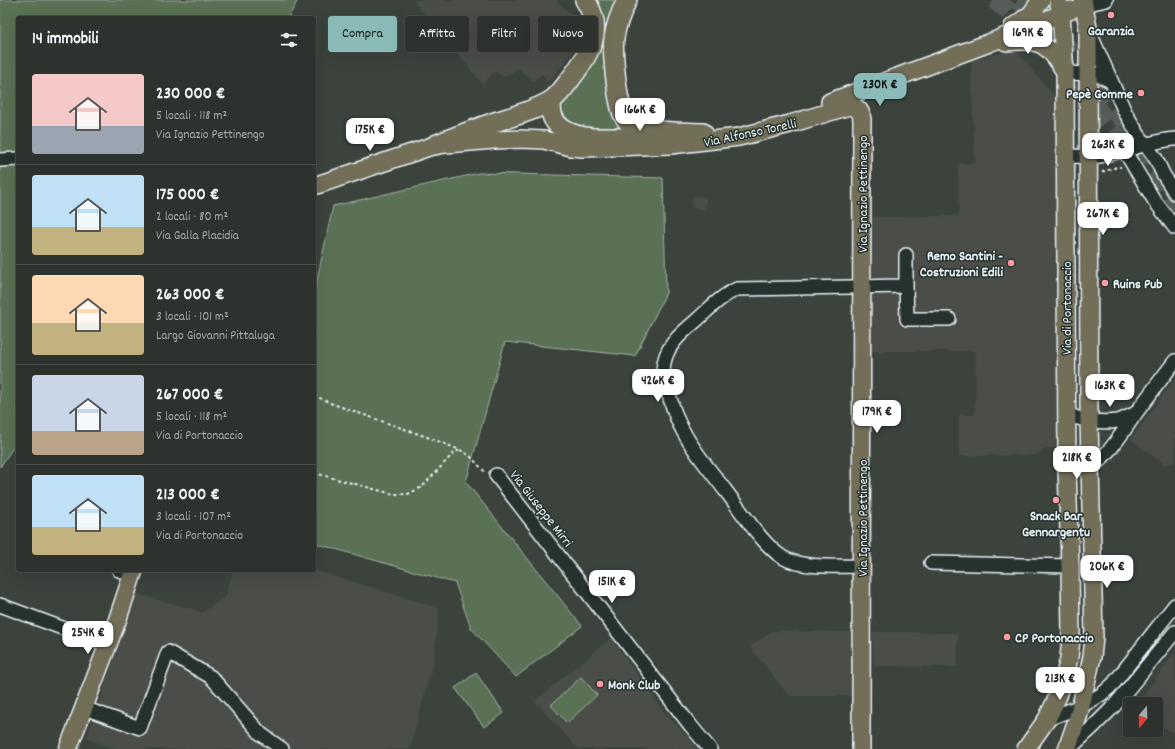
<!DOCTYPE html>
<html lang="it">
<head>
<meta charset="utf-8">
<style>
  body { margin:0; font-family:Dekko,sans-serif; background:#393e3a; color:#f1f3f6; height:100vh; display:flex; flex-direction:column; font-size:15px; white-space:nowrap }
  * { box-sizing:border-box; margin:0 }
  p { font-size:13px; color:#a7aaaa }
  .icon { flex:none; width:22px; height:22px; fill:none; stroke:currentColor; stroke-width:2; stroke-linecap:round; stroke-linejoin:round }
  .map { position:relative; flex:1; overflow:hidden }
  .sheet { position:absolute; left:16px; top:16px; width:300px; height:556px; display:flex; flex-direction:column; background:#2d322e; border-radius:4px; box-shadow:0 4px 16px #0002,0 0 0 1px #484d4a }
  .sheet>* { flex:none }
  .banner { position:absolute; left:328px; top:16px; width:380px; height:36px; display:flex; gap:8px }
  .needle { width:26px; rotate:199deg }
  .buttons { position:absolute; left:1123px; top:697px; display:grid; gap:8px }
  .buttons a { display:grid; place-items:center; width:40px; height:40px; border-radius:4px; background:#2d322e; box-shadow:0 4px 16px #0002,0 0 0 1px #484d4a; font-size:20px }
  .price { position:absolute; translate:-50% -34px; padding:0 9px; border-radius:8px; background:#fff; color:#222; font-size:13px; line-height:26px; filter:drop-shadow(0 1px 2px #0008) }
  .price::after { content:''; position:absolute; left:50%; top:24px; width:12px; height:9px; margin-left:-6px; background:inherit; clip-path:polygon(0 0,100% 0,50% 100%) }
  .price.current { background:#8bbbb9; color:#111 }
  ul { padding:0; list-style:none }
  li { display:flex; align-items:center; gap:12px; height:100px; padding:0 16px }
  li+li { border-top:1px solid #484d4a }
  li span { display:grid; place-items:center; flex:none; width:112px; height:80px; border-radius:4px; color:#555 }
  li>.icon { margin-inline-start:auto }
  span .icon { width:48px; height:48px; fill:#fffc; stroke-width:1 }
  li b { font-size:17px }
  h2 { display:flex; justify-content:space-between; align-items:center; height:48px; padding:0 16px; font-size:17px }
  .pill { padding:0 14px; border-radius:4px; background:#2d322e; box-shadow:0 4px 16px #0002,0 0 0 1px #484d4a; font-size:14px; line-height:36px }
  .pill.current { background:#8bbbb9; color:#111 }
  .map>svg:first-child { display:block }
  .built { fill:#4c4e48 }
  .green { fill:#5a7155; stroke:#a1b1a6 }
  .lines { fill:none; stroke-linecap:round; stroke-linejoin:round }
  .highway-tunnel { stroke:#565d59; stroke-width:19; stroke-dasharray:19 10; stroke-linecap:butt }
  .minor-casing { stroke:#e8f1f8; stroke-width:16 }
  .major-casing { stroke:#e8f1f8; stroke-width:20 }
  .highway-casing { stroke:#e8f1f8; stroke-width:22 }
  .path { stroke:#e8f1f8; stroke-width:2; stroke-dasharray:3 3; stroke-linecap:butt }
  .minor { stroke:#26332d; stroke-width:13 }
  .major { stroke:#726e59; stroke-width:17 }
  .highway { stroke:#726e59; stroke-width:19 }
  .poi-dot { fill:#ff9aa2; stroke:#26332d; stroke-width:1.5 }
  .labels { text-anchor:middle; stroke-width:3; stroke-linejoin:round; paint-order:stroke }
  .poi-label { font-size:14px; font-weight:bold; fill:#e8f1f8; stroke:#26332d; text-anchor:start }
  .street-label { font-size:14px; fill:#e8f1f8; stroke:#26332d }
</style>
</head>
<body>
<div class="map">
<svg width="1175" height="749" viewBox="0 0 1175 749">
  <rect width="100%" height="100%" fill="#3c433d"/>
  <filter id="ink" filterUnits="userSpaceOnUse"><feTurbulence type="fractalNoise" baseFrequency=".025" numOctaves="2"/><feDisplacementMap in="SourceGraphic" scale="8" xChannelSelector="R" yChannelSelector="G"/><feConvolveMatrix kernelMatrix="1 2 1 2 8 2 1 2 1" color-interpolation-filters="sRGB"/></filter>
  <g filter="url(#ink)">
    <!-- built -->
    <path class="built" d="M415 0H556L577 20 581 27 580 39 575 50 548 82 542 74 533 81 519 68 503 77 496 71 493 73 483 84 416 4Z
      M1015 49 1056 98V448H1047L1037 455 959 456V415H975L976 351H866L871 217 959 216 958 164 975 163 971 61Z
      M693 196 706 197 705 209 692 208Z
      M1175 379V463L1164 464 1131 439Z
      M233 570H314L439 608 434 659 410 749H113L87 738 136 594 203 612 226 596Z
      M772 631 853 632 854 696H789L750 647Z
      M872 632 958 633 957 667 874 666Z
      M611 638 664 712 699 749H578L535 701Z
      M1175 652V733L1156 724V704H1137Z"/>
    <!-- green -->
    <path class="green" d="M0 0H298L288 18H18V440L0 467Z
      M592 0H619L621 127C595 129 573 135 559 106L580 78Z
      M479 173 663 178 666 293 635 356 505 342 466 482 582 626 516 677 471 628 455 583 314 543V294L333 206Z
      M476 673 504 713 484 727 455 688Z
      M581 677 597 695 567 723 551 705Z"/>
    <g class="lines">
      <!-- highway-tunnel -->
      <path class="highway-tunnel" d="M994 0 1015 16 1034 33
        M1018 0C1067 38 1101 91 1138 141
        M1060 60 1175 212"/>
      <!-- minor casing -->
      <g class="minor-casing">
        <path id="minor" d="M1084 5 1106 0
          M1089 31 1125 112 1138 134 1156 159 1163 174 1175 193
          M1065 73 1096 74 1111 81
          M1124 150 1154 200 1175 228
          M1065 156C1077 156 1088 157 1099 156 1125 152 1149 141 1175 139
          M0 160 18 159
          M906 255V286
          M1067 413C1078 421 1104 423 1118 421 1124 419 1130 416 1136 413
          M1067 467 1089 469C1110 454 1122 433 1136 413 1149 395 1162 378 1175 361
          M496 475 691 726 710 749
          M931 563 1070 566
          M862 566C838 566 802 569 782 557 762 544 740 509 725 490 710 470 693 451 682 429 675 417 672 404 668 392 665 381 661 370 665 359 669 343 684 331 697 320 709 309 721 296 737 289L906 286 907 319H949
          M119 570 132 575
          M0 605 108 645
          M84 708 140 728 168 652 211 677 261 734 282 749
          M1047 719C1071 710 1097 702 1114 683L1175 605
          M1069 749 1093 727 1114 706 1175 632"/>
      </g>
      <!-- major casing -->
      <g class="major-casing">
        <path id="major" d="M1013 27 1031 14 1041 0
          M1006 42C1039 38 1048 43 1065 72
          M830 102 989 43 1071 10
          M314 186 435 145 494 140 521 139 544 140 571 147 582 148 671 145 739 137 790 124 849 106C858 107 861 111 862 119L861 749
          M68 749 117 621 134 570
          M1026 749 1047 719 1058 696 1065 675 1069 658 1071 639 1070 566 1067 467 1065 73 1061 14 1058 0
          M1067 749 1079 714 1092 657 1094 638 1089 420 1088 28 1083 0"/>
      </g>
      <!-- highway casing -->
      <g class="highway-casing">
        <path id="highway" d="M627 0C621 12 616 24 614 38 612 53 617 99 623 114 625 119 629 123 633 125 647 133 686 132 703 133
          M552 100C546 127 571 136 593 138H656
          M435 145C455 137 475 129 495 122 513 116 535 111 552 100 560 94 566 85 572 77 590 53 605 29 585 0"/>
      </g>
      <!-- path -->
      <path class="path" d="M1102 172 1117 167H1121
        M314 395 330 403 430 438 460 450 469 455 485 472
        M314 473 393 494H408L422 487 449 458 454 453 460 450"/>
      <!-- minor -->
      <use href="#minor" class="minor"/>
      <!-- major -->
      <use href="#major" class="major"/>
      <!-- highway -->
      <use href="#highway" class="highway"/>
    </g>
  </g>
  <!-- markers -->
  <g class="poi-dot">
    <circle cx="1111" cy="15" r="4"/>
    <circle cx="1141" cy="93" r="4"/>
    <circle cx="1011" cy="263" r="4"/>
    <circle cx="1105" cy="283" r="4"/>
    <circle cx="1056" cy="500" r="4"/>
    <circle cx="1007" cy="637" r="4"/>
    <circle cx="600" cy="684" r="4"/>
  </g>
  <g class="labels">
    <!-- poi labels -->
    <g class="poi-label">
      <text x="1111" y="35" text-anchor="middle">Garanzia</text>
      <text x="1133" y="98" text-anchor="end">Pepè Gomme</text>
      <text x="1003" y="260" text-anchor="end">Remo Santini -<tspan x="1003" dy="16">Costruzioni Edili</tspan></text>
      <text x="1113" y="288">Ruins Pub</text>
      <text x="1056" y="520" text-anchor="middle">Snack Bar<tspan x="1056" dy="16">Gennargentu</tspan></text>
      <text x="1015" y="642">CP Portonaccio</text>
      <text x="608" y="689">Monk Club</text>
    </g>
    <!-- street labels -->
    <g class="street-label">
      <text transform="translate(750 132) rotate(-12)" y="5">Via Alfonso Torelli</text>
      <text transform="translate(862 194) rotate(-90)" y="5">Via Ignazio Pettinengo</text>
      <text transform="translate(1066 308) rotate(-90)" y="5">Via di Portonaccio</text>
      <text transform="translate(542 508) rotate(52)" y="5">Via Giuseppe Mirri</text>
      <text transform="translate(862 518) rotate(-90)" y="5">Via Ignazio Pettinengo</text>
    </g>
  </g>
</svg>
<div class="buttons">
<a><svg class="needle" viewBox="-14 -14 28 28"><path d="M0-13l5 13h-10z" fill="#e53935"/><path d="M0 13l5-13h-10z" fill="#a7aaaa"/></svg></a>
</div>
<b class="price" style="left:1028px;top:55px">169K €</b>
<b class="price current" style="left:880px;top:107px">230K €</b>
<b class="price" style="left:640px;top:132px">166K €</b>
<b class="price" style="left:370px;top:152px">175K €</b>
<b class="price" style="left:1108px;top:167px">263K €</b>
<b class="price" style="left:1103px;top:236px">267K €</b>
<b class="price" style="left:658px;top:403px">426K €</b>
<b class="price" style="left:1110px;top:408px">163K €</b>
<b class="price" style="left:877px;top:434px">179K €</b>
<b class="price" style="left:1077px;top:480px">218K €</b>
<b class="price" style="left:1107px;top:589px">206K €</b>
<b class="price" style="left:612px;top:604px">151K €</b>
<b class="price" style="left:88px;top:655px">254K €</b>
<b class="price" style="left:1060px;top:701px">213K €</b>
<div class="banner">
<a class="pill current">Compra</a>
<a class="pill">Affitta</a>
<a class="pill">Filtri</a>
<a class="pill">Nuovo</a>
</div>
<section class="sheet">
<h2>14 immobili<svg class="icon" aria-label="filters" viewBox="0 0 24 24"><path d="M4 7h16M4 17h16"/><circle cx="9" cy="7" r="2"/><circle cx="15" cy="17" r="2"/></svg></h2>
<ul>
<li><span style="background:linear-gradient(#f6c9c9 65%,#9aa5b1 0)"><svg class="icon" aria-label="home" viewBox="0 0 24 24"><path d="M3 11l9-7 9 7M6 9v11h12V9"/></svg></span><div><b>230 000 €</b><p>5 locali · 118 m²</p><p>Via Ignazio Pettinengo</p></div></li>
<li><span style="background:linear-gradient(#bfe0f5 65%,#c2b280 0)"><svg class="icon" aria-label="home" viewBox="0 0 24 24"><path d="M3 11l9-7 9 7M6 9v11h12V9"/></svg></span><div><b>175 000 €</b><p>2 locali · 80 m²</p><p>Via Galla Placidia</p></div></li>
<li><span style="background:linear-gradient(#ffd9b3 60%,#c2b280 0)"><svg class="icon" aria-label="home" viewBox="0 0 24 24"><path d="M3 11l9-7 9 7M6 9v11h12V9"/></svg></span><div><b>263 000 €</b><p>3 locali · 101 m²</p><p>Largo Giovanni Pittaluga</p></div></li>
<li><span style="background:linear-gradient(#c9d6e8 70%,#b9a48a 0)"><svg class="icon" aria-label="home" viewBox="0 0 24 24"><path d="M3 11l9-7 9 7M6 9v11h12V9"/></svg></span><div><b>267 000 €</b><p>5 locali · 118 m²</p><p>Via di Portonaccio</p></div></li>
<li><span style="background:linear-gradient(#bfe0f5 65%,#c2b280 0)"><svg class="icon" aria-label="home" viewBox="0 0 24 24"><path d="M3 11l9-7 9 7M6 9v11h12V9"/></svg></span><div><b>213 000 €</b><p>3 locali · 107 m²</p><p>Via di Portonaccio</p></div></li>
</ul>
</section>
</div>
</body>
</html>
